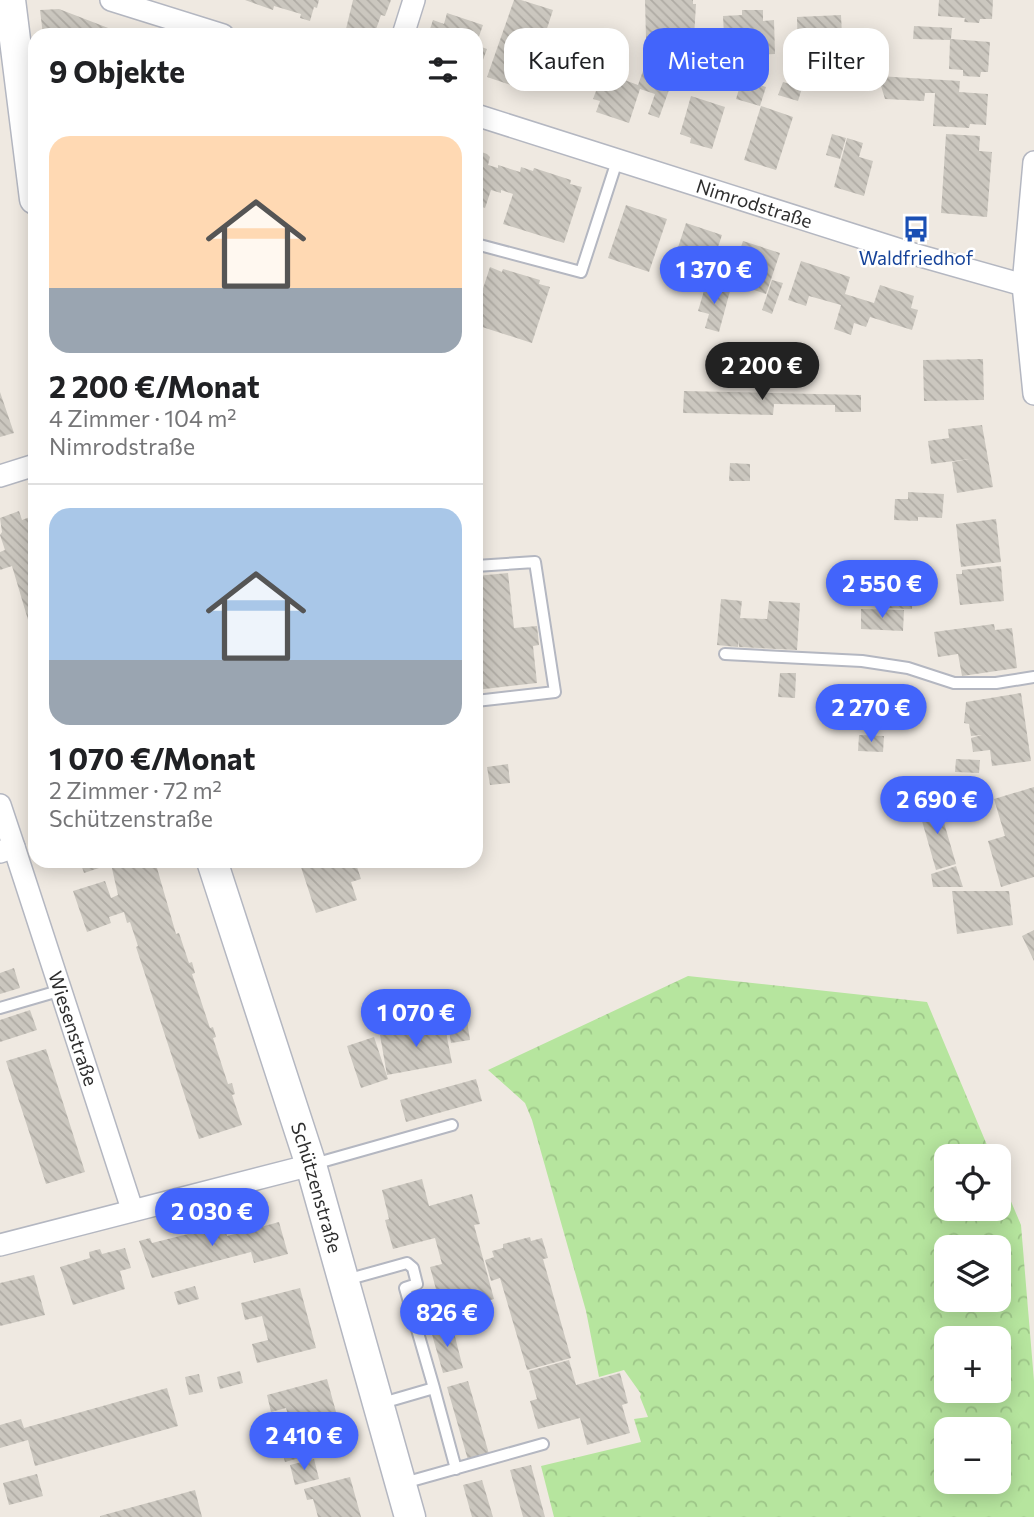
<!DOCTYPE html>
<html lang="de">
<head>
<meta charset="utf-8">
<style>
  body { margin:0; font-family:Commissioner,sans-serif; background:#f2f2f2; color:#202124; height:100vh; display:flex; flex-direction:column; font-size:26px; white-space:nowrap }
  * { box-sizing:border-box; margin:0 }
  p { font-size:23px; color:#757577 }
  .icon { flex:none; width:38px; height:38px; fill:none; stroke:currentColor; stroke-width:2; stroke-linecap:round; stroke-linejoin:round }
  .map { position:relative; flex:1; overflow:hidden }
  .sheet { position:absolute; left:28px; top:28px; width:455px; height:840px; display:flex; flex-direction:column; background:#fff; border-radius:21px; box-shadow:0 4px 18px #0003 }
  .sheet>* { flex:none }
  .top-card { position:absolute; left:504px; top:28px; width:424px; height:63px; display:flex; gap:14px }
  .fabs { position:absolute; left:934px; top:1144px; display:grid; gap:14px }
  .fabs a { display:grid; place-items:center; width:77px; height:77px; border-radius:14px; background:#fff; box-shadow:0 4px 18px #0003; font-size:35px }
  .price { position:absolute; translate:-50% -60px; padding:0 16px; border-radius:24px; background:#4264fb; color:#fff; font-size:23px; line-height:46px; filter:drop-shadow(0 2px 4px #0008) }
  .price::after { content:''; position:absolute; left:50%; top:42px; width:21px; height:16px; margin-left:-10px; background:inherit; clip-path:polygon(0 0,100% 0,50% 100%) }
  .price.selected { background:#222; color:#fff }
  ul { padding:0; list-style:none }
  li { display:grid; align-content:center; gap:14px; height:371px; padding:0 21px }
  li+li { border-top:2px solid #e0e0e0 }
  li span { display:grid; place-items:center; height:217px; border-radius:21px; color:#555 }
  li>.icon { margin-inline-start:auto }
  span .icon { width:126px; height:126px; fill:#fffc; stroke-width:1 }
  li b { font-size:30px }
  h2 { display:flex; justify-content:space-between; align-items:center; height:84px; padding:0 21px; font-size:30px }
  .tag { padding:0 24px; border-radius:21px; background:#fff; box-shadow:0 4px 18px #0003; font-size:24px; line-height:63px }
  .tag.selected { background:#4264fb; color:#fff }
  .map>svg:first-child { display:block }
  .park { fill:url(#park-crowns); fill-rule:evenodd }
  .building { fill:url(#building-back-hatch) }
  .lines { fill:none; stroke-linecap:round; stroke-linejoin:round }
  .service-casing { stroke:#b4b7c1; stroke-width:14 }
  .minor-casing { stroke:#b4b7c1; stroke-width:24 }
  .secondary-casing { stroke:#b4b7c1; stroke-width:33 }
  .service { stroke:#fff; stroke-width:10 }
  .minor { stroke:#fff; stroke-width:21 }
  .secondary { stroke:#fff; stroke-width:30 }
  .labels { text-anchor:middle; stroke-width:5; stroke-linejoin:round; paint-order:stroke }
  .street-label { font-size:19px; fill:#2e2e2e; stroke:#fff }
  .transit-label { font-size:19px; fill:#164399; stroke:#fff }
</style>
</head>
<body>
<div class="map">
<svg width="1034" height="1517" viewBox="0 0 1034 1517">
  <defs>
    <pattern id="park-crowns" width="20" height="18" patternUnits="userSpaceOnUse" patternTransform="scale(1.75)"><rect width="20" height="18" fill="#b6e59e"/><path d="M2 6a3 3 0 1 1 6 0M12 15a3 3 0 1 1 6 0" fill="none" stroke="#9dc588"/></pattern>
    <pattern id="building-back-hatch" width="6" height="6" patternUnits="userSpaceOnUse" patternTransform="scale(1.75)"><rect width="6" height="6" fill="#cbc7bf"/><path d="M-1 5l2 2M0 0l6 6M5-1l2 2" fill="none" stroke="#afaba4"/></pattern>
  </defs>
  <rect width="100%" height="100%" fill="#efe9e1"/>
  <!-- park -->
  <path class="park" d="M688 976 927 1002 992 1157H947V1209H999V1173L1021 1225 1034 1381V1517H554L541 1466 641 1442 634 1419 648 1417 640 1397 641 1394 624 1370 599 1377 586 1311 532 1120 525 1103 488 1070ZM947 1248H999V1300H947ZM947 1339H999V1391H947ZM947 1430H999V1482H947Z"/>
  <!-- building -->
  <path class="building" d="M245 0H319L317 8 314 7 310 21 300 18 301 14 274 6 273 10Z
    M353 0H391L385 16 381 15 374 35 345 33Z
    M514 0H521L553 10 540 50 536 49 523 89 487 77Z
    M645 0H693V4H696L694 37 646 38Z
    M939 0H993L992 19H980L979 23 964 22 965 18 938 16Z
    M59 9 116 31 117 35H43L40 10Z
    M742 10H763V21L774 20 775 54 725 56 723 16 742 15Z
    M447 13 483 25 476 45V35H414L417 28 429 32 433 20 444 24Z
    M841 15 843 56 798 58 797 17Z
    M914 26 952 28 951 39 990 42 988 72H981L980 77 963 76V70L949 69 950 40 913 39Z
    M476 45 487 49 479 71 476 70Z
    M564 49 582 53 576 80 558 76Z
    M644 68 674 76 659 118 648 114 655 94 640 89 629 123 596 112 600 101 593 99 602 75 607 77 608 74 638 85Z
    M878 76 960 81 959 92 988 94 986 125 970 124 969 128 933 126 935 93H925L924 101 885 99Z
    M742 79 766 87 760 106 736 99Z
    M783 82 802 88 798 101 778 95Z
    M691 96 725 107 712 149 690 143 691 138 680 134Z
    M761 106 793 117 776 170 744 160Z
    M832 134 846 138 840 159 826 155Z
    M946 134 980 136 979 151 992 152 987 217 941 213Z
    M847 138 863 143 859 157 873 161 864 196 834 187Z
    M476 150 487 154 490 157 488 165 498 168V165L520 172 521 167 533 171 534 168 571 180 570 184 582 187 564 243 503 224 513 194 501 190V193L491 190 485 208 476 205Z
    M626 205 667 219 649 272 608 258Z
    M686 223 722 235 708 277 694 273 691 283 669 275Z
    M743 241 780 253 766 294 729 282Z
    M801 261 850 277 845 294 874 303 880 285 914 296 911 308 918 310 912 330 870 317 866 327 854 323 851 335 834 329 841 305 809 296 806 306 788 300Z
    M490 267 502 272 503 269 540 280 539 284 550 287 532 343 476 325V310Z
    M772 280 783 283 772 314 762 310Z
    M706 284 730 291 719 332 705 328 709 314 698 311Z
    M983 359 984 400 924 401 923 360Z
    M684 391 861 395V412H835V405L774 404 773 415 683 413Z
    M0 392 14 433 0 437Z
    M982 425 993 487 957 493 952 462 969 459 931 464 928 441 949 438 948 429Z
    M730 463 750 464V481H729Z
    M908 492 944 494 942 518 918 517V521L894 520 895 499H908Z
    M19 511 22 520 35 515 34 640 12 566 0 570V552L5 550 0 535 2 532 0 518Z
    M996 519 1001 562 961 567 956 524Z
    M1001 566 1004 601 960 605 956 574H962V570Z
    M508 573 514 628 537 626 539 645 533 646 537 683 476 690V576Z
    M889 586 913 588 912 609 885 608V597H889Z
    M721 599 742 601 740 618 767 619 769 601 800 603 797 650 739 647V640L738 647 717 645Z
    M861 609 904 610 903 631 861 629Z
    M994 624 995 630 1012 628 1017 668 962 676 958 654 938 657 934 632Z
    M780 673H796L795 698 778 697Z
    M1021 693 1031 761 992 766 990 750 973 752 971 738 982 735 971 736 969 724 964 723 966 702Z
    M859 735 884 736 883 752 858 751Z
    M956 759 980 760 979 773 955 772Z
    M508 764 510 783 490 785 487 767Z
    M1034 787V877L1001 887 988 841 1005 836 994 799Z
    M938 802 956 864 936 870 918 807Z
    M80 861H134L136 866 155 861 176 934 179 933 189 963 192 962 195 973 192 974 210 1028 213 1027 216 1037 213 1038 228 1084 232 1083 235 1094 232 1095 242 1125 199 1139 136 947 138 946 130 922 127 923 124 912 109 917 111 923 87 932 73 891 105 881 111 898 118 895 111 864 84 873Z
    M299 861H355L361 879 351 882 357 900 316 913Z
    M956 866 963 887H933L931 874Z
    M952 891H1009L1013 925 957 934Z
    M1034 930V961L1022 936Z
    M14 968 20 988 0 994V973Z
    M463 996 470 1040 451 1043 444 999Z
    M30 1010 37 1030 0 1042V1020Z
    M444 1022 452 1063 387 1075 380 1035Z
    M374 1037 388 1079 361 1088 347 1046Z
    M46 1049 85 1172 46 1184 6 1061Z
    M476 1079 482 1101 406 1122 400 1100Z
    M422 1179 429 1206 472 1194 480 1224 474 1225 494 1299 452 1310 450 1301 440 1304 430 1267 442 1264 435 1238 393 1249 385 1220 389 1219 382 1190Z
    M279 1222 288 1254 254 1263 251 1252 152 1278 139 1241 150 1238 152 1243 224 1225 227 1236Z
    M530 1237 531 1241 542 1238 548 1258 543 1259 571 1358 527 1370 500 1278 491 1281 485 1260 494 1257 492 1251 503 1248V1244Z
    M125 1248 131 1268 120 1271 125 1289 73 1305 60 1267 90 1258 89 1252 100 1249 102 1254Z
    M34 1275 45 1315 0 1326V1283Z
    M195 1286 199 1299 178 1305 174 1292Z
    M300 1288 316 1348 257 1363 252 1344 268 1340 262 1316 245 1320 241 1303Z
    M452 1325 463 1368 443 1373 431 1331Z
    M569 1360 576 1385 620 1373 628 1403 622 1405 630 1433 587 1445 580 1418 538 1429 530 1401 537 1399 529 1371Z
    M240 1371 243 1383 220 1389 217 1377Z
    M199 1374 203 1392 189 1395 185 1377Z
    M327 1379 345 1445 285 1462 280 1445 296 1441 286 1408 271 1412 267 1395Z
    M468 1381 489 1454 468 1460 447 1387Z
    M167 1388 178 1426 35 1466 28 1440 0 1448V1425L21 1419 24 1428Z
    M314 1459 319 1479 295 1485 290 1465Z
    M531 1465 545 1517H523L510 1470Z
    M37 1474 43 1496 9 1505 3 1483Z
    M350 1477 361 1517H318L313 1499 307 1500 304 1489Z
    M482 1480 493 1517H472L463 1485Z
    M195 1490 202 1517H100V1516Z"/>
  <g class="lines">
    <!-- service casing -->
    <g class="service-casing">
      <path id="service" d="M476 244 581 272 617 161
        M476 566 535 562 555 692 476 701
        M725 654 862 661 908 668 954 683H996L1034 677
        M0 1008 62 990
        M314 1164 452 1125
        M346 1280 407 1263 413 1268 417 1284 405 1288 434 1388
        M379 1404 434 1388 456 1469
        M404 1483 543 1444"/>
    </g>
    <!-- minor casing -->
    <g class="minor-casing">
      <g id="minor">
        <path d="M111 0 223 35"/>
        <path d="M403 35 414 0"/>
        <path id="s1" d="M476 115 910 253 1034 288"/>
        <path d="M1034 162 1023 285 1034 394"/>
        <path d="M0 476 35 465"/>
        <path d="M0 805 14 847 0 852"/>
        <path id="s2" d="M14 847 132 1209"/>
        <path d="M0 1245 311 1165"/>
      </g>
    </g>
    <!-- secondary casing -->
    <g class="secondary-casing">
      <g id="secondary">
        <path d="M10 0 35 199"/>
        <path id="s3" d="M212 861 311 1165 410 1517"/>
      </g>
    </g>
    <!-- service -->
    <use href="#service" class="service"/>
    <!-- minor -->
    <use href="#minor" class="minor"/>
    <!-- secondary -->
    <use href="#secondary" class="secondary"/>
  </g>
  <!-- icons -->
  <defs>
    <g id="bus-bare" transform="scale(2.1)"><path d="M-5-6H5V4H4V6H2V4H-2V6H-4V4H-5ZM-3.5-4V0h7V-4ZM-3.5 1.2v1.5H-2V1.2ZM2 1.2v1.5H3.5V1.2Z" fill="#1a4fb4" stroke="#fff" stroke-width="2.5" paint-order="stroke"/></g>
  </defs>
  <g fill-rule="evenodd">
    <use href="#bus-bare" x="916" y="229"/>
  </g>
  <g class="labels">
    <!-- street labels -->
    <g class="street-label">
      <text dy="7" stroke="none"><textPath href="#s1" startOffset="292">Nimrodstraße</textPath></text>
      <text dy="7" stroke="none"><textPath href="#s2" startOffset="191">Wiesenstraße</textPath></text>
      <text dy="7" stroke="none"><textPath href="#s3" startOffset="343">Schützenstraße</textPath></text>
    </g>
    <!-- transit labels -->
    <g class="transit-label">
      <text x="916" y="265">Waldfriedhof</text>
    </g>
  </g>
</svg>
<div class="fabs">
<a><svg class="icon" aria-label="locate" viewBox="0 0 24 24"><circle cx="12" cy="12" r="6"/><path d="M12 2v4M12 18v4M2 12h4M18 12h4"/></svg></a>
<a><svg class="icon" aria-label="layers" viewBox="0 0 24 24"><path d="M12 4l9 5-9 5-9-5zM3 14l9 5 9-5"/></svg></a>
<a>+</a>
<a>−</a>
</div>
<b class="price" style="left:714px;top:306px">1 370 €</b>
<b class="price selected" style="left:762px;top:402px">2 200 €</b>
<b class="price" style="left:882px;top:620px">2 550 €</b>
<b class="price" style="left:871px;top:744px">2 270 €</b>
<b class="price" style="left:937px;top:836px">2 690 €</b>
<b class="price" style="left:416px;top:1049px">1 070 €</b>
<b class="price" style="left:212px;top:1248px">2 030 €</b>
<b class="price" style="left:447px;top:1349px">826 €</b>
<b class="price" style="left:304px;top:1472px">2 410 €</b>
<div class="top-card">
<a class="tag">Kaufen</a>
<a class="tag selected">Mieten</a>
<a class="tag">Filter</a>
</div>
<section class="sheet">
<h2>9 Objekte<svg class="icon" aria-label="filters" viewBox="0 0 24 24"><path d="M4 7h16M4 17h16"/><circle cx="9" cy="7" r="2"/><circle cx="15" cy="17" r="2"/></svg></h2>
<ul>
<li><span style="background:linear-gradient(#ffd9b3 70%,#9aa5b1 0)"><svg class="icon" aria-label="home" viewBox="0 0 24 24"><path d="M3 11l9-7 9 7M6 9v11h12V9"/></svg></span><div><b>2 200 €/Monat</b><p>4 Zimmer · 104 m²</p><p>Nimrodstraße</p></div></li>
<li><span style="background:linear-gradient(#a9c7e8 70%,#9aa5b1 0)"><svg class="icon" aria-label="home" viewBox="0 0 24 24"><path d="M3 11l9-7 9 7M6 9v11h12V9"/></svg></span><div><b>1 070 €/Monat</b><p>2 Zimmer · 72 m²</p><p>Schützenstraße</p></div></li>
</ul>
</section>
</div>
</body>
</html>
